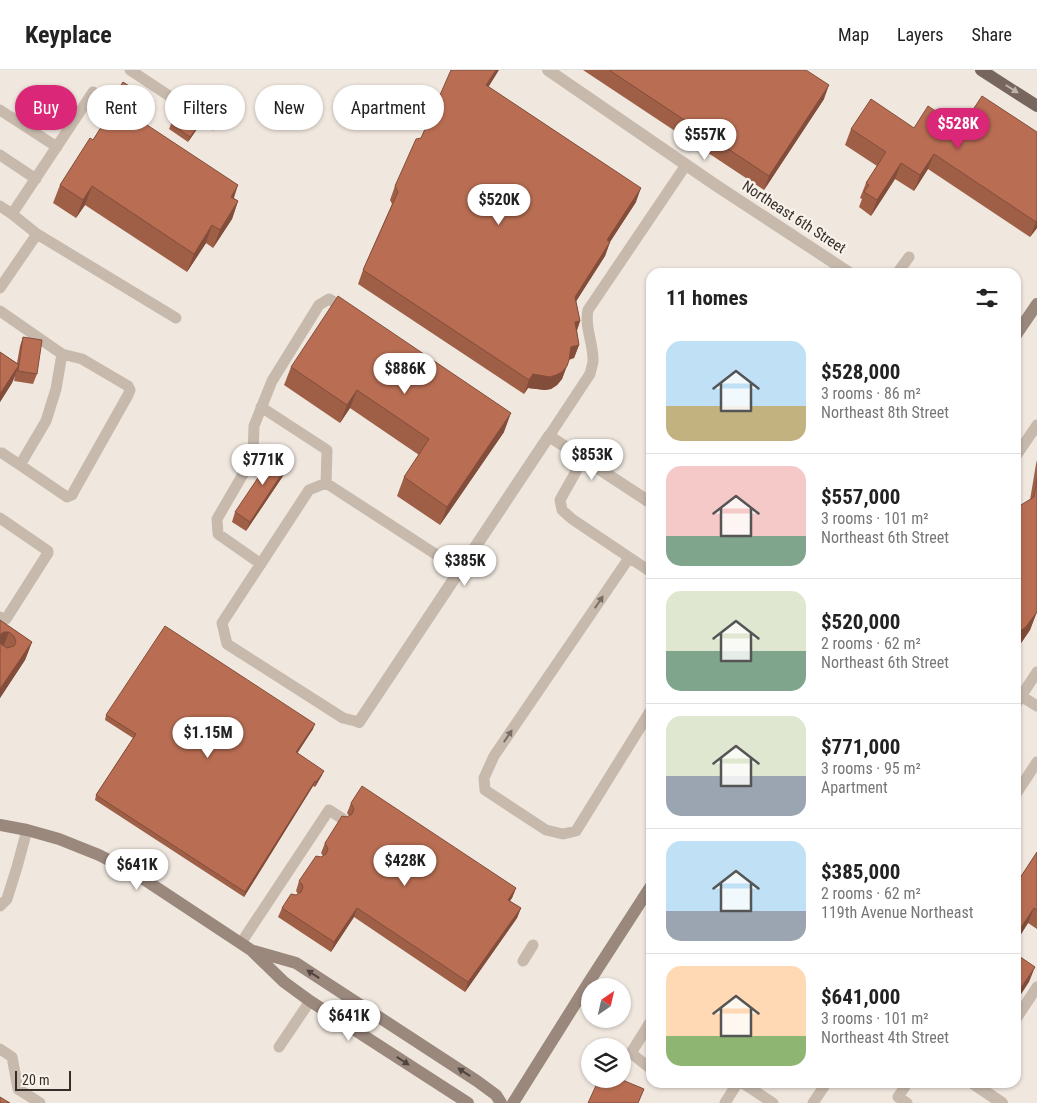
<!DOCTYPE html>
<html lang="en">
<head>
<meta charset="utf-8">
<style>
  body { margin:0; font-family:"Roboto Condensed",sans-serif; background:#f6f6f6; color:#222; height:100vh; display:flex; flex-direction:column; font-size:19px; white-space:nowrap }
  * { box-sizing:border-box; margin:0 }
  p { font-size:16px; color:#767676 }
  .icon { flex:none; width:28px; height:28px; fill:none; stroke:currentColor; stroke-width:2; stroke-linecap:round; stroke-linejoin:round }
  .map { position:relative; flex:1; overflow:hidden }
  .panel { position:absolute; left:646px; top:198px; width:375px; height:820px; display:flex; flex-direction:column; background:#fff; border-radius:15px; box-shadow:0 1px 4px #0004 }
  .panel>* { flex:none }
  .guide { position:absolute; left:15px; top:15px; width:475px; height:45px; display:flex; gap:10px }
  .needle { width:32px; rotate:34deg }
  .controls { position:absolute; left:581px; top:908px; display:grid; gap:10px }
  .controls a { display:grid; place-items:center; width:50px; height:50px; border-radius:50%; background:#fff; box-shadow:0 1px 4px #0004; font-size:25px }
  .scale { position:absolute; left:15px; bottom:12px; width:56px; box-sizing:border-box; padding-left:5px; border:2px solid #362e2a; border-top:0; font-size:14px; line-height:18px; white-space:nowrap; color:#362e2a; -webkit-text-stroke:4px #f8f2eb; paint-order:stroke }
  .price { position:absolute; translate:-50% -42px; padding:0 11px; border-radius:18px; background:#fff; color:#222; font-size:16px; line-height:32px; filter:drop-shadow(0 1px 2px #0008) }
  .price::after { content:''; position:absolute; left:50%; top:30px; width:15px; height:11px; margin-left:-8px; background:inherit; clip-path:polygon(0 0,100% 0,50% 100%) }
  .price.current { background:#db2777; color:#fff }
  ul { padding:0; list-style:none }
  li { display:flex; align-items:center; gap:15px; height:125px; padding:0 20px }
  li+li { border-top:1px solid #e0e0e0 }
  li span { display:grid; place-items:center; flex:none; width:140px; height:100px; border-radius:15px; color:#555 }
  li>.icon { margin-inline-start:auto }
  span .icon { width:60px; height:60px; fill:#fffc; stroke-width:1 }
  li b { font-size:21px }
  h2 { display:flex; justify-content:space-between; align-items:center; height:60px; padding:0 20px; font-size:21px }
  .chip { padding:0 18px; border-radius:22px; background:#fff; box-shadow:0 1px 4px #0004; font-size:18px; line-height:45px }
  .chip.current { background:#db2777; color:#fff }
  header { display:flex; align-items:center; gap:30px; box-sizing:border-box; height:70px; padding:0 25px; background:#fff; border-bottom:1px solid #e0e0e0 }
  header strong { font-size:24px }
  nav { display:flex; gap:28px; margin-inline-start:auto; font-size:18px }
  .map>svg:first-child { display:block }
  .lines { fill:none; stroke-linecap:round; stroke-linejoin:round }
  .lane { stroke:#c7b9ac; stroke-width:11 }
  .street { stroke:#c7b9ac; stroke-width:12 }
  .secondary { stroke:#9b887d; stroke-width:12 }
  .primary { stroke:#76665d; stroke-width:12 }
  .wall { fill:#9f5f47 }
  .shaded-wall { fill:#824d3a }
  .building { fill:#b96e53; stroke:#824d3a }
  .oneway { fill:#beb3ab }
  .oneway2 { fill:#776d64 }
  .oneway3 { fill:#4f443f }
  .labels { text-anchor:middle; stroke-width:4.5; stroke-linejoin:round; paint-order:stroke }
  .street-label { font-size:15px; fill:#362e2a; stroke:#f8f2eb }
</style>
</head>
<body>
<header>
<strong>Keyplace</strong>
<nav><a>Map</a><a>Layers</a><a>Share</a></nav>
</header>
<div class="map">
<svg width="1037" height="1033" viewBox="0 0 1037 1033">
  <rect width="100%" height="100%" fill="#f0e8df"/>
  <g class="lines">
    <!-- lane -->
    <path class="lane" d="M130 0 213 55
      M0 40 57 77
      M0 85 36 109
      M0 136 12 144
      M37 164 12 144 93 22
      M898 202 909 187
      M0 218 37 164 176 248
      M0 241 62 284 82 289 128 316 130 320 128 325 74 421 72 425 67 427 20 395 46 351 56 319 62 284
      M261 337 327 380 326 413
      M549 366 590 304C591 300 592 296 593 292 594 274 584 257 588 240L686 95
      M0 383H2L20 395
      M1016 386 1037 355
      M583 389 560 430 562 440 572 449 651 502
      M0 448 48 481V483L6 549H3L0 547
      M629 488 494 686 484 708 485 720 546 760 563 764 576 761 651 640
      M261 494 218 464 217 449 253 387 254 356 272 311 319 235 329 229 347 240
      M1016 623 1037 636
      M1016 634 1037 602
      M359 652 343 648 227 574 222 553 309 420 326 413 460 500
      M1016 724 1037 692
      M0 836 7 829 17 797 27 760
      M241 873 329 740 343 749
      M523 891 533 875
      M1016 949 1037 917
      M651 951 631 983 651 999
      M279 977 310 931
      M0 979 12 987 18 1019 40 1033
      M741 1012 773 1033
      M725 1033 738 1012
      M813 1033 827 1012
      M907 1033 898 1027 908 1012"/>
    <!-- street -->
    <path class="street" d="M548 0 714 114 848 202
      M359 652 549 366 651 433
      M971 1012 1002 1033"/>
    <!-- secondary -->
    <path class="secondary" d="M1016 265 1037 234
      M0 755 27 760 59 769 99 785 136 804 251 880 284 912 310 931 468 1033
      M254 881 296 893 477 1011 496 1025 501 1033
      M513 1033 589 912 651 816"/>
    <!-- primary -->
    <path class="primary" d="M981 0 1037 36"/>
  </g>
  <!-- wall -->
  <path class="wall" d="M583 0H806L824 29 764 120Z
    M489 17 636 132 610 172 605 186 576 231 580 251 577 261 579 275 574 288 569 290 562 309 557 315 551 319 545 320 528 318 524 324 358 214 363 200 392 134 390 130 395 116 421 68Z
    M110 32 144 48 142 51 234 128 238 131 232 149 213 178 206 173 187 202 85 135 76 148 53 133 60 115 93 70 105 51 103 50Z
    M171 54 197 59 188 72 169 59Z
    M914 58H961L1037 62V158L1030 167 928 99 914 121 895 109 871 146 859 137 862 129 860 128 866 113 877 96 845 75 851 59Z
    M23 267 37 304 33 314 14 311 15 306 12 313 0 332V282L17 293 20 276Z
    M291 297 504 362 440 455 397 426 404 407 419 385 350 338 340 353 284 315Z
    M291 390 287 400 246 461 232 452 235 442Z
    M1037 390V540L1030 560 1019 576 1016 577V438L1030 430 1036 394Z
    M0 550 32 572 25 590 0 628Z
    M106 645 313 659 297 682 322 705 315 717 313 716 244 827 95 730 96 725 133 668 105 650Z
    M351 733 516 818 512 828 510 831 521 838 517 848 465 922 354 847 331 882 278 847 282 838 296 825 298 824 296 821 299 811 321 787 323 786 321 783 325 773 347 747 349 746 347 743Z
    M1037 782V859L1028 853 1016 872V814Z"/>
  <!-- shaded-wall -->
  <path class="shaded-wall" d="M496 0H499L481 29 486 15Z
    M829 15 824 29 764 120 769 106Z
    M151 30 144 48 131 67 138 49Z
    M199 55 197 59 188 72 190 67Z
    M934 84 928 99 914 121 920 105Z
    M901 93 895 109 871 146 877 130Z
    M238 115 232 134 231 127Z
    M92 116 85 135 76 148 83 130Z
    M641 118 636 132 602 184 607 170Z
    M238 131 232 149 213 178 220 160Z
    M1037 151V158L1030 167 1036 152Z
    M212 155 206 173 187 202 194 184Z
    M610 172 605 186 570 241 575 227Z
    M580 251 575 265V252Z
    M579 275 574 288 566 290 571 277Z
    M569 290 562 309 557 315 551 319 545 320 528 318 524 324 529 310 533 304Z
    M19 295 12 313 0 332V324Z
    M357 320 350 338 340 353 347 335Z
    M511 343 504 362 440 455 447 437Z
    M291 390 287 400 246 461 250 452Z
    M1037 542 1030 560 1019 576 1016 577V563Z
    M4 562H9L2 580H0V566L1 564Z
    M32 572 25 590 0 628V619Z
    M315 654 313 659 295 687 296 682Z
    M324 701 322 705 315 717 316 712Z
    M315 711 313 716 244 827 245 822Z
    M516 818 512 828 504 839 508 830Z
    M357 838 354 847 331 882 334 872Z
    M521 838 517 848 465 922 468 912Z
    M1034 838 1028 853 1016 872V865Z
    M1035 897 1029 912 1016 932V927L1018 922Z"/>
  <!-- building -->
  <path class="building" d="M451 0H496L486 15 641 118 607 170 610 172 575 227 580 251 575 252 579 275 571 277 569 290 567 296 562 302 556 305 550 307 533 304 529 310 363 200 398 122 395 116 416 69 421 68Z
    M609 0H806L829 15 769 106Z
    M123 12 151 30 138 49 238 115 231 127 238 131 220 160 212 155 194 184 92 116 83 130 60 115 90 68 93 70 115 35 110 32Z
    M982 26 1037 62V151L1036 152 934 84 920 105 901 93 877 130 864 122 869 115 866 113 886 82 851 59 871 29 914 58 928 36 961 58Z
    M180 42 199 55 190 67 171 54Z
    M338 226 511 343 447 437 404 407 429 369 357 320 347 335 291 297Z
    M23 267 42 270 37 304 18 301Z
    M0 282 19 295 0 324Z
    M276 381 291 390 250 452 235 442Z
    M1037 409V542L1025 558 1016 563V438L1034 427Z
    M0 550 32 572 0 619V570L1 574 7 578 14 576 16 572 14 566 9 562H4L1 564 0 566Z
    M165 556 315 654 296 682 324 701 316 712 315 711 245 822 96 725 136 664 106 645Z
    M362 716 516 818 508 830 521 838 468 912 357 838 334 872 282 838 291 824 296 825 301 822 303 817 302 814 299 811 316 786 321 787 326 784 328 779 325 773 342 746 347 747 352 744 354 739 351 733Z
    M1037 782V840L1034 838 1016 865V814Z
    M1016 884 1035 897 1018 922 1016 921Z
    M599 1009H620L644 1019 638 1033H588Z
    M0 1027 10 1033H0Z"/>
  <!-- one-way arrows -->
  <defs><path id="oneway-solid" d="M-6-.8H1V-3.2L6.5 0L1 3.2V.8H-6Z" transform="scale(1.25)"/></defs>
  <use class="oneway" href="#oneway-solid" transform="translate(1012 19) rotate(32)"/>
  <g class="oneway2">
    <use href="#oneway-solid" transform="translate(599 532) rotate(-56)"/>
    <use href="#oneway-solid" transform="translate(508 666) rotate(-56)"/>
  </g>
  <g class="oneway3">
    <use href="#oneway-solid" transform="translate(313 904) rotate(-147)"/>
    <use href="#oneway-solid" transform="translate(403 991) rotate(33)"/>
    <use href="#oneway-solid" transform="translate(464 1002) rotate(-147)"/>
  </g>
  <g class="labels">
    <!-- street labels -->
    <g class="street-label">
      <text transform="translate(794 147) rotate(33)" y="5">Northeast 6th Street</text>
    </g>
  </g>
</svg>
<div class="controls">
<a><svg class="needle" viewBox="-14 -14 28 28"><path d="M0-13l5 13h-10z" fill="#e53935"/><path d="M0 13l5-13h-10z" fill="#767676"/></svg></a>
<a><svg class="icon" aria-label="layers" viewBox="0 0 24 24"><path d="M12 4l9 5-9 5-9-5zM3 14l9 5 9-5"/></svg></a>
</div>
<div class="scale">20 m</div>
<b class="price current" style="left:958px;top:80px">$528K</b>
<b class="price" style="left:705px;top:91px">$557K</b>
<b class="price" style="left:499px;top:156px">$520K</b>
<b class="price" style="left:405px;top:325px">$886K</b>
<b class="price" style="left:592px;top:411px">$853K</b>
<b class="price" style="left:263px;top:416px">$771K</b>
<b class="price" style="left:465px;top:517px">$385K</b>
<b class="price" style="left:208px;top:689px">$1.15M</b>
<b class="price" style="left:405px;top:817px">$428K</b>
<b class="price" style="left:137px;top:821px">$641K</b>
<b class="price" style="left:349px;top:972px">$641K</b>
<div class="guide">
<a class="chip current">Buy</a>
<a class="chip">Rent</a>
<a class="chip">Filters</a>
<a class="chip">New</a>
<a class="chip">Apartment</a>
</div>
<section class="panel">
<h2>11 homes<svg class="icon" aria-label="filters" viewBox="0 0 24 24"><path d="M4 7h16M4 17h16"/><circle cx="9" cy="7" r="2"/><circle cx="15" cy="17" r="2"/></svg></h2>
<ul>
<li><span style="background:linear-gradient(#bfe0f5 65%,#c2b280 0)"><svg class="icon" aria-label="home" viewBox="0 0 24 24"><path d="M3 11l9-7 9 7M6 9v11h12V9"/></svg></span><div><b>$528,000</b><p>3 rooms · 86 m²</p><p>Northeast 8th Street</p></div></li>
<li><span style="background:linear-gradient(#f6c9c9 70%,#7fa58c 0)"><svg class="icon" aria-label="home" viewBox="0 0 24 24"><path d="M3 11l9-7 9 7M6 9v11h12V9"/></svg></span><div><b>$557,000</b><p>3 rooms · 101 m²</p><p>Northeast 6th Street</p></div></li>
<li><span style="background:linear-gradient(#dfe7d0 60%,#7fa58c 0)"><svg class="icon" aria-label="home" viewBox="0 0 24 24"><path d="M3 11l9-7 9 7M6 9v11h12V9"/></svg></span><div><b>$520,000</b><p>2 rooms · 62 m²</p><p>Northeast 6th Street</p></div></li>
<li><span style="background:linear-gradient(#dfe7d0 60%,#9aa5b1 0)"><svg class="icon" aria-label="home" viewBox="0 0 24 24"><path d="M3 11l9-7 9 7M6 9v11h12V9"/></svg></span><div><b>$771,000</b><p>3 rooms · 95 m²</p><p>Apartment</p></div></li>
<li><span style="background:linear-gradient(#bfe0f5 70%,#9aa5b1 0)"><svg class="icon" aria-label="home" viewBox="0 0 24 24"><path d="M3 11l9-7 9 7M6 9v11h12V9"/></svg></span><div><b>$385,000</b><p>2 rooms · 62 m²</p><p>119th Avenue Northeast</p></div></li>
<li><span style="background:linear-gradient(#ffd9b3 70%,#8fb573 0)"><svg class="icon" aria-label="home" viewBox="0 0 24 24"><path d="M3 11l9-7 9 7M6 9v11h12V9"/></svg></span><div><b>$641,000</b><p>3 rooms · 101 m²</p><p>Northeast 4th Street</p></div></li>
</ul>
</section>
</div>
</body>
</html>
